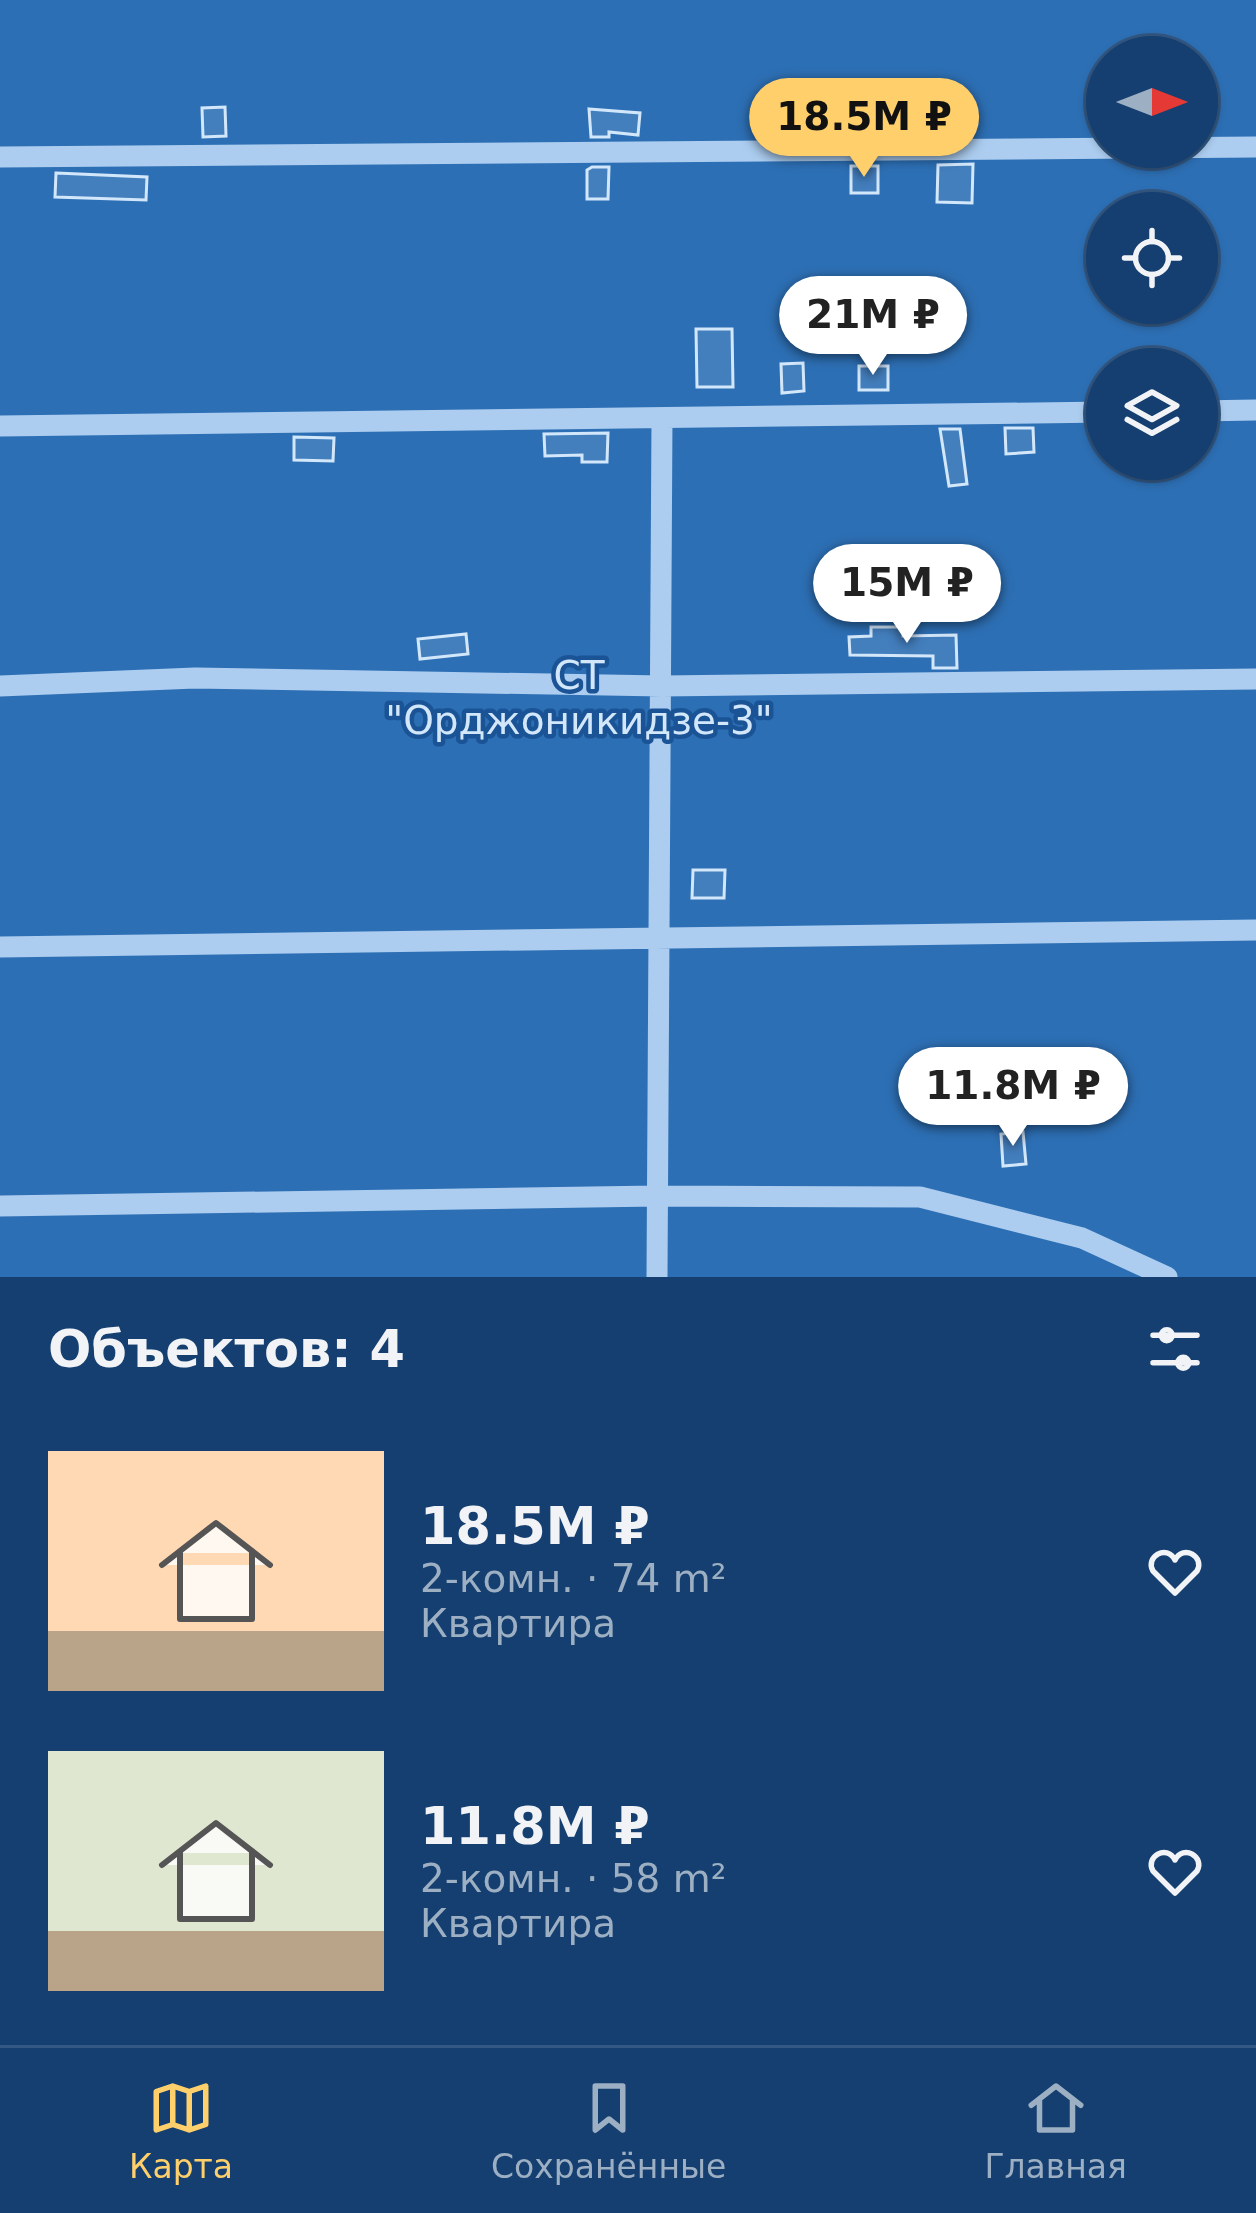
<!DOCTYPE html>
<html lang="ru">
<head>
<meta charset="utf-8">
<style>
  body { margin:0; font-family:"DejaVu Sans",sans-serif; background:#1d4675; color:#f1f3f6; height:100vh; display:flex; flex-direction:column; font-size:45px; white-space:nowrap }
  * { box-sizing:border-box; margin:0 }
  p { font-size:39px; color:#9dafc3 }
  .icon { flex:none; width:66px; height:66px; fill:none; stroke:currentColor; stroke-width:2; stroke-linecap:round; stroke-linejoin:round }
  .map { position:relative; height:1277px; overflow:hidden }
  .details { display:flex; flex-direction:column; background:#143f70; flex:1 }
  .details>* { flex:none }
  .needle { width:78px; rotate:90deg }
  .tools { position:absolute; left:1086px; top:36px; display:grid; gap:24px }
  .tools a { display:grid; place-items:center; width:132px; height:132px; border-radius:50%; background:#143f70; box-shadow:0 3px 9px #0004,0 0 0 3px #335883; font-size:60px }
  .price { position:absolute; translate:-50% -102px; padding:0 27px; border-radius:42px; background:#fff; color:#222; font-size:39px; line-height:78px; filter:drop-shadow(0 3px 6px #0008) }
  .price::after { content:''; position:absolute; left:50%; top:72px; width:36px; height:27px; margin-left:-18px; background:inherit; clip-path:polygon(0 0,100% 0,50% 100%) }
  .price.on { background:#ffcf6b; color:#111 }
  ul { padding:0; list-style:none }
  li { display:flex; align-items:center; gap:36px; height:300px; padding:0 48px }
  li span { display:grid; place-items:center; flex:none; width:336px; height:240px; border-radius:0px; color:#555 }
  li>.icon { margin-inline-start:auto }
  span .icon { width:144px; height:144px; fill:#fffc; stroke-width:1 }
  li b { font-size:51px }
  h2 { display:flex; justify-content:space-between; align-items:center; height:144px; padding:0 48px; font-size:51px }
  .tab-bar { display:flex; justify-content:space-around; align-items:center; height:168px; border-top:3px solid #335883; background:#143f70; font-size:33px; color:#9dafc3 }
  .tab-bar a { display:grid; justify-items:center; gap:6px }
  .tab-bar .on { color:#ffcf6b }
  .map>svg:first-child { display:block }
  .green { fill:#2d6fb4; fill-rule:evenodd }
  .building { fill:#437ebd; stroke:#d3e7fb; stroke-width:3 }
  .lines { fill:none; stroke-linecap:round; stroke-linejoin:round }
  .minor { stroke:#accdf0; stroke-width:21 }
  .labels { text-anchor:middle; stroke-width:9; stroke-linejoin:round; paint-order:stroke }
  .park-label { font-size:39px; fill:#d3e7fb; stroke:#1a5496 }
</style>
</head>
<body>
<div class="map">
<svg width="1256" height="1277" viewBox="0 0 1256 1277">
  <rect width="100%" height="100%" fill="#1a5496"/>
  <!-- green -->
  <path class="green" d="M0 0H1256V1277H0ZM1107 57H1197V147H1107ZM1107 213H1197V303H1107ZM1107 369H1197V459H1107Z"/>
  <!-- building -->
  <path class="building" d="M225 107 226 136 203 137 202 108Z
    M589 109 640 113 638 135 609 132V137H591Z
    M973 164 972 203 937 202 938 165Z
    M851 166H878V193H851Z
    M592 167H609L608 199H587V170Z
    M56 173 147 177 146 200 55 197Z
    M696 329H732L733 387H697Z
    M803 363 804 391 782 393 781 364Z
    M859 366H888V390H859Z
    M1005 428H1033L1034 452 1006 454Z
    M940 429H960L967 484 949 486Z
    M608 433 607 462H582V455L545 456 544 434Z
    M294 437 334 438 333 461 294 460Z
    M871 627H903V636L956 635 957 668H933V656L850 655 849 637 871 636Z
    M466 634 468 654 420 659 418 639Z
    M693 870H725L724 898H692Z
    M1023 1132 1026 1164 1003 1166 1001 1134Z"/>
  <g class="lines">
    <!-- minor -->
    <path class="minor" d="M0 157 1256 147
      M1197 411 1256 410
      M0 426 1107 412
      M0 686 195 678 662 686 1256 679
      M0 947 1256 930
      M0 1206 657 1196 920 1197 1082 1238 1167 1277
      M657 1277 662 418"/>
  </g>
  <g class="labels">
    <!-- park labels -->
    <g class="park-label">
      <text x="579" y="689">СТ<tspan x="579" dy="45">"Орджоникидзе-3"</tspan></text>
    </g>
  </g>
</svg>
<div class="tools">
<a><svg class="needle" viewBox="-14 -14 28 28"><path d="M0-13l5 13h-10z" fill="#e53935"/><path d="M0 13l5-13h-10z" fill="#9dafc3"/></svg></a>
<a><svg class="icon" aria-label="locate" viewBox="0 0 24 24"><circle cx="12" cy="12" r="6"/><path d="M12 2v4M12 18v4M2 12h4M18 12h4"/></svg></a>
<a><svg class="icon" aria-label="layers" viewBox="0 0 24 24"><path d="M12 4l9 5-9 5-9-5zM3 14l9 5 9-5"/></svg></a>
</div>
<b class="price on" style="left:864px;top:180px">18.5M ₽</b>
<b class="price" style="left:873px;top:378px">21M ₽</b>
<b class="price" style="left:907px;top:646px">15M ₽</b>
<b class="price" style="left:1013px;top:1149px">11.8M ₽</b>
</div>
<section class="details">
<h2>Объектов: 4<svg class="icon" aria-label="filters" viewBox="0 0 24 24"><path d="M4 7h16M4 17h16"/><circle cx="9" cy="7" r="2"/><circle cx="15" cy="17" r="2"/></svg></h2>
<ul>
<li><span style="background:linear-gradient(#ffd9b3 75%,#b9a48a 0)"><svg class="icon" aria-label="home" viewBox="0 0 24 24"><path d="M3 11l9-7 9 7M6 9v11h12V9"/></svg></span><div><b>18.5M ₽</b><p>2-комн. · 74 m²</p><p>Квартира</p></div><svg class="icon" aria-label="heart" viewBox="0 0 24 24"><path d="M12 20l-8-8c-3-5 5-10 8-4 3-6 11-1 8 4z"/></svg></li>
<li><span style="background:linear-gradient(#dfe7d0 75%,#b9a48a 0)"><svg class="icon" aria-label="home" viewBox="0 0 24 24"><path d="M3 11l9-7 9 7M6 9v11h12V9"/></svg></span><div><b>11.8M ₽</b><p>2-комн. · 58 m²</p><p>Квартира</p></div><svg class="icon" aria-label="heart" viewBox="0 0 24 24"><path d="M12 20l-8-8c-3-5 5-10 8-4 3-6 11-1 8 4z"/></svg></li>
</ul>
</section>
<nav class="tab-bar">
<a class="on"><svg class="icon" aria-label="map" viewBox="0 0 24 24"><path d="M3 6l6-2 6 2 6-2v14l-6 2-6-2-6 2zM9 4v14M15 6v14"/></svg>Карта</a>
<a><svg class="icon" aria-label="saved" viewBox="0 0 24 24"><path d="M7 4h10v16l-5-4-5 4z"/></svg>Сохранённые</a>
<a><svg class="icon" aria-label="home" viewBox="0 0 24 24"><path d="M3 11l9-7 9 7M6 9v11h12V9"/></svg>Главная</a>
</nav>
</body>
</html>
